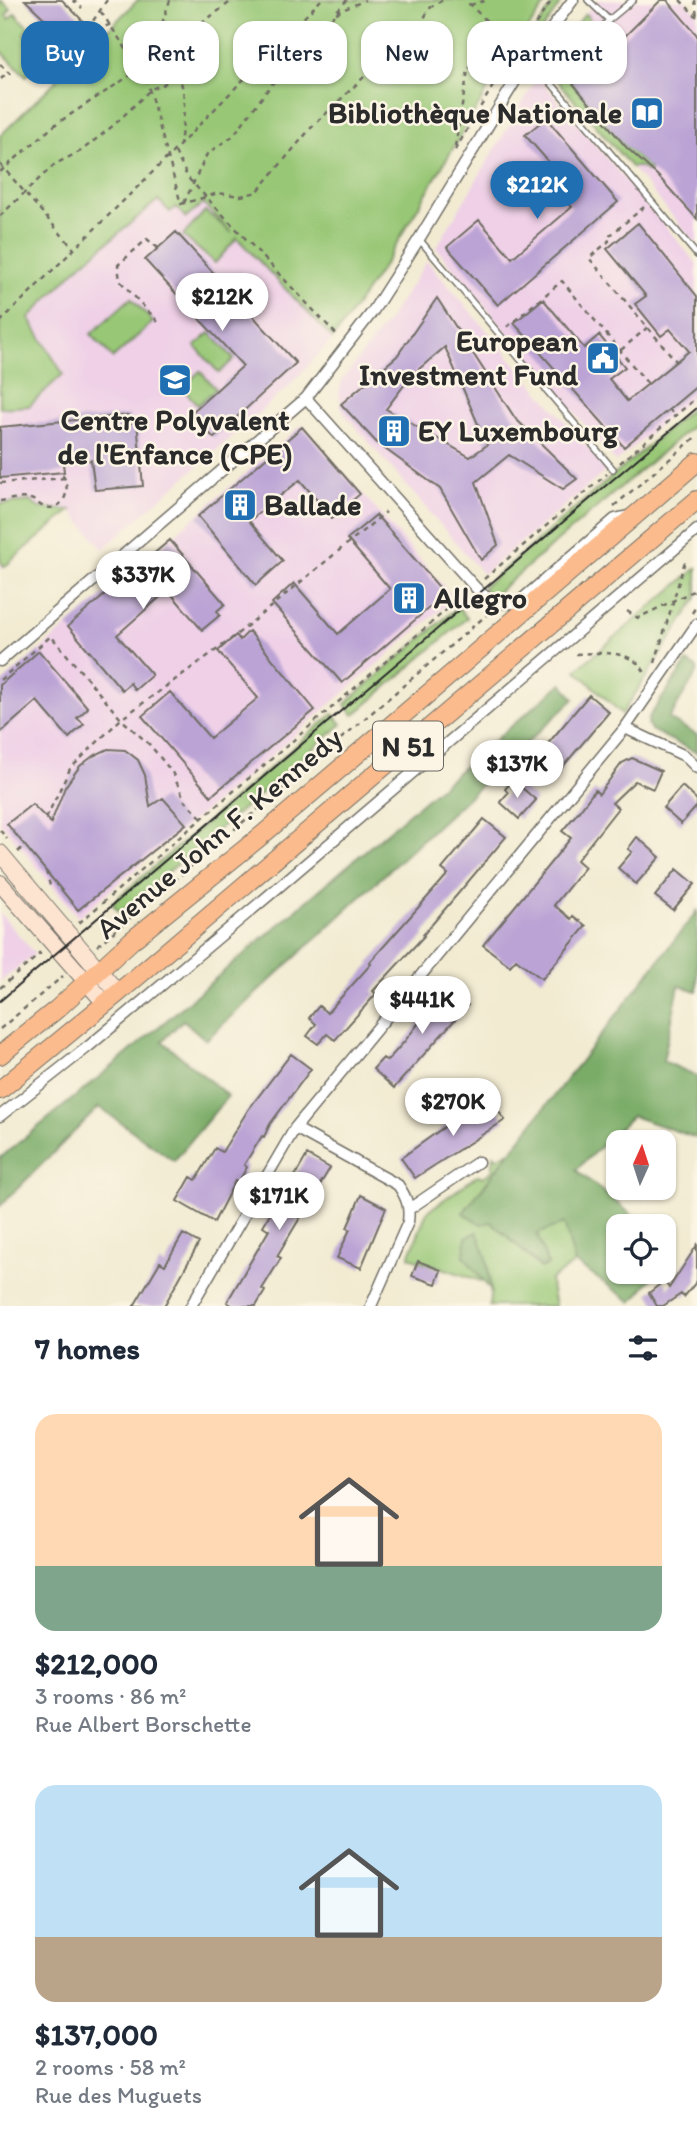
<!DOCTYPE html>
<html lang="en">
<head>
<meta charset="utf-8">
<style>
  body { margin:0; font-family:Itim,sans-serif; background:#f2f2f3; color:#1f2937; height:100vh; display:flex; flex-direction:column; font-size:26px; white-space:nowrap }
  * { box-sizing:border-box; margin:0 }
  p { font-size:23px; color:#747a83 }
  .icon { flex:none; width:38px; height:38px; fill:none; stroke:currentColor; stroke-width:2; stroke-linecap:round; stroke-linejoin:round }
  .map { position:relative; height:1306px; overflow:hidden }
  .sheet { display:flex; flex-direction:column; background:#fff; flex:1 }
  .sheet>* { flex:none }
  .banner { position:absolute; left:21px; top:21px; width:656px; height:63px; display:flex; gap:14px }
  .needle { width:46px; rotate:3deg }
  .fabs { position:absolute; left:606px; top:1130px; display:grid; gap:14px }
  .fabs a { display:grid; place-items:center; width:70px; height:70px; border-radius:14px; background:#fff; box-shadow:0 2px 5px #0004; font-size:35px }
  .price { position:absolute; translate:-50% -60px; padding:0 16px; border-radius:24px; background:#fff; color:#222; font-size:23px; line-height:46px; filter:drop-shadow(0 2px 4px #0008) }
  .price::after { content:''; position:absolute; left:50%; top:42px; width:21px; height:16px; margin-left:-10px; background:inherit; clip-path:polygon(0 0,100% 0,50% 100%) }
  .price.on { background:#1f6fb2; color:#fff }
  ul { padding:0; list-style:none }
  li { display:grid; align-content:center; gap:14px; height:371px; padding:0 35px }
  li span { display:grid; place-items:center; height:217px; border-radius:21px; color:#555 }
  li>.icon { margin-inline-start:auto }
  span .icon { width:126px; height:126px; fill:#fffc; stroke-width:1 }
  li b { font-size:30px }
  h2 { display:flex; justify-content:space-between; align-items:center; height:84px; padding:0 35px; font-size:30px }
  .pill { padding:0 24px; border-radius:21px; background:#fff; box-shadow:0 2px 5px #0004; font-size:24px; line-height:63px }
  .pill.on { background:#1f6fb2; color:#fff }
  .map>svg:first-child { display:block }
  .built { fill:#efd0e7 }
  .green { fill:#98c776; stroke:#627950; stroke-width:2 }
  .forest { fill:#7aac67; stroke:#526c49; stroke-width:2 }
  .building { fill:#bba4d5; fill-rule:evenodd }
  .lines { fill:none; stroke-linecap:round; stroke-linejoin:round }
  .lane-casing { stroke:#716e65; stroke-width:8 }
  .street-casing { stroke:#716e65; stroke-width:13 }
  .secondary-casing { stroke:#716e65; stroke-width:18 }
  .primary-casing { stroke:#716e65; stroke-width:20 }
  .path { stroke:#716e65; stroke-width:2.5; stroke-dasharray:5 5; stroke-linecap:butt }
  .lane { stroke:#fff; stroke-width:5 }
  .street { stroke:#fff; stroke-width:10 }
  .secondary { stroke:#fde4d1; stroke-width:16 }
  .primary { stroke:#fbbb8d; stroke-width:18 }
  .tram { stroke:#2b2b2b; stroke-width:2 }
  .labels { text-anchor:middle; stroke-width:5; stroke-linejoin:round; paint-order:stroke }
  .shield { fill:#fcf5e5; stroke:#6a6863; stroke-width:2 }
  .shield-label { font-size:28px; font-weight:bold; fill:#2b2b2b }
  .poi-label { font-size:30px; font-weight:bold; fill:#2b2b2b; stroke:#fcf5e5; text-anchor:start }
  .street-label { font-size:30px; fill:#2b2b2b; stroke:#fcf5e5 }
</style>
</head>
<body>
<div class="map">
<svg width="697" height="1306" viewBox="0 0 697 1306">
  <rect width="100%" height="100%" fill="#fcf5e5"/>
  <filter id="ink" filterUnits="userSpaceOnUse"><feTurbulence type="fractalNoise" baseFrequency=".0143" numOctaves="2"/><feDisplacementMap in="SourceGraphic" scale="14" xChannelSelector="R" yChannelSelector="G"/><feConvolveMatrix kernelMatrix="1 2 1 2 8 2 1 2 1" color-interpolation-filters="sRGB"/></filter>
  <filter id="wash" filterUnits="userSpaceOnUse"><feTurbulence type="fractalNoise" baseFrequency=".00686" numOctaves="4" result="noise"/><feDisplacementMap in="SourceGraphic" scale="28" xChannelSelector="R" yChannelSelector="G"/><feGaussianBlur stdDeviation="1.57" result="paint"/><feColorMatrix in="noise" values="0 0 0 0 0 0 0 0 0 0 0 0 0 0 0 0 0 1.4 0 .05"/><feComposite in="paint" operator="in"/></filter>
  <g filter="url(#wash)">
    <rect width="100%" height="100%" fill="#f2ebd2"/>
    <!-- built -->
    <path class="built" d="M597 0H685L697 13V245L631 167H642L570 80 574 77 566 64 567 50 589 23V17L585 14Z
      M536 80 544 84 697 264V392L616 462 436 248Z
      M158 200 169 212 175 206 203 203 333 339 288 387 103 549 71 510 0 570V408L29 406V318L76 269Z
      M427 261 607 470 483 574 343 412 339 394 342 380 387 322Z
      M302 425 454 598 253 771 78 917 0 822V684Z
      M0 913 35 954 0 982Z"/>
    <!-- green -->
    <path class="green" d="M0 0 11 9 6 15 9 19 15 13 29 28 24 33 27 37 35 30 41 35 39 37 51 49H54L26 76 0 50Z
      M138 0H548L494 79 384 265 333 339 237 238 215 263 183 236 205 211 232 233 203 203 186 218 176 207 170 212 158 200 76 269 29 318 63 374 29 406 0 408V136Z
      M556 0H563L508 79H501Z
      M585 14 589 17V23C572 44 557 50 574 77L570 80 626 146 651 169 648 172 642 167H631L545 66Z
      M131 298 153 322 113 358 91 334Z
      M210 333 234 359 219 373 195 346Z
      M200 371 216 389 198 405 182 388Z
      M697 404V422L493 596 482 588Z
      M30 501 39 508 71 510 4 567 0 560V504Z
      M697 568V598L622 714 576 670Z
      M458 607 467 618 354 715 345 704Z
      M333 714 342 724 120 913 112 903Z
      M510 1151 463 1213 492 1222 541 1268 548 1265 537 1234 564 1222 575 1263 550 1280 555 1306H489C493 1280 486 1256 477 1232L464 1256 484 1282 409 1257 427 1212 478 1175 483 1177 492 1171 494 1155 497 1158Z"/>
    <!-- forest -->
    <path class="forest" d="M687 662 697 668V673L669 719 697 735V753L651 730 648 724 649 717Z
      M562 683 574 699 206 1040 183 1020 162 1041 228 1096 174 1161 99 1107 0 1206V1158L114 1065Z
      M697 911V991L679 986 663 1061 697 1076V1138L632 1116 576 1170 647 1227H618V1272H657L632 1302 575 1263 564 1223 537 1234 548 1265 541 1268 492 1222 481 1224 463 1213Z
      M477 1232 486 1255 491 1291 464 1256 466 1237Z"/>
    <g id="blocks">
      <!-- building -->
      <path class="building" d="M25 0H62L82 20 65 38Z
        M661 0H667L697 35V219L658 176 626 147 570 80 596 65Z
        M546 118 618 202 498 305 447 247 479 220 512 258 572 207 545 176 554 168 525 135Z
        M638 223 697 296V386L624 447 514 323 543 299 584 348 599 335 625 367 609 379 627 401 689 351 670 329 661 336 635 304 646 296 607 249Z
        M176 232 296 363 214 438 191 413 243 366 145 260Z
        M437 298 515 418 577 479 563 489 509 455 476 482 498 545 481 560 440 489 377 443 341 404 397 356ZM445 347 487 445 470 457 386 409 412 375Z
        M129 415 130 423 137 422 143 486 95 490 91 460 63 463 64 472 0 478V427Z
        M302 427 360 494 332 518 300 480 249 521 283 561 256 585 198 516Z
        M376 515 445 594 342 683 272 603 294 583 338 634 390 589 347 539Z
        M170 540 225 604 217 611 220 615 202 630 168 590 117 635 152 675 135 690 130 683 122 690 68 626Z
        M249 631 315 710 211 796 142 716 170 692 210 738 258 698 218 651 236 635 240 640Z
        M39 651 88 708 77 718 84 724 69 738 37 701 0 733V685Z
        M589 695 609 712 560 770 540 753Z
        M108 749 125 750 138 760 145 775 150 806 163 798 186 824 78 910 7 824 32 804 51 823 65 787 80 766 93 756Z
        M632 758 661 771 653 789 635 781 612 803 618 808 577 860 585 867 554 905 571 919 573 916 586 926 542 979 516 959 510 966 483 945 571 838 562 831 579 811 595 790 599 794 622 763Z
        M513 780 536 800 519 819 500 802 508 793 505 789Z
        M682 786 697 800V806L681 824 663 808Z
        M484 819 506 837 423 935 424 936 373 991 376 994 335 1040 327 1034 318 1044 307 1036 316 1024 309 1018 319 1006 327 1013 371 964 369 963 448 874 442 869Z
        M637 837 660 857 636 884 618 868 632 852 628 849Z
        M677 869 695 884 673 910 655 896Z
        M443 985 468 1005 394 1088 373 1069 383 1058 387 1061 404 1042 432 1006 429 1003Z
        M291 1054 311 1069 270 1124 264 1137 262 1136 244 1165 247 1167 238 1183 235 1181 214 1222 177 1201 191 1177 196 1180 215 1148 222 1152 248 1110Z
        M489 1099 505 1120 415 1178 401 1158 457 1118 459 1121Z
        M307 1155 330 1168 277 1256 281 1258 262 1289 265 1291 256 1306H233L227 1302 269 1230 263 1226 276 1203 279 1204Z
        M361 1195 386 1208 361 1268 337 1258 350 1229 347 1228Z
        M183 1234 199 1243 164 1306H134L160 1262 165 1265Z
        M697 1245V1281L684 1297 681 1294 663 1306H657L649 1293 664 1281 669 1288Z
        M418 1261 441 1270 436 1284 412 1276Z"/>
    </g>
  </g>
  <g filter="url(#ink)">
    <use href="#blocks" fill-opacity="0" stroke="#716e65" stroke-width="2"/>
    <g class="lines">
      <!-- lane casing -->
      <g class="lane-casing">
        <path id="lane" d="M588 0 609 20
          M528 60 540 70 697 255
          M574 60 609 20 633 0
          M419 239 613 469"/>
      </g>
      <!-- street casing -->
      <g class="street-casing">
        <path id="street" d="M306 398 474 586C488 601 499 606 519 602L615 519 632 515
          M0 661 306 398 373 311 419 239 528 60 573 0
          M625 728 685 756 697 768
          M0 1116 89 1046 268 896 697 530
          M295 1128 398 1185C407 1198 410 1207 408 1222L371 1306
          M409 1209 478 1162
          M191 1306 295 1128 625 728 697 624"/>
      </g>
      <!-- secondary casing -->
      <g class="secondary-casing">
        <path id="secondary" d="M0 853 118 993
          M0 883 105 1003"/>
      </g>
      <!-- primary casing -->
      <g class="primary-casing">
        <path id="primary" d="M0 1055 57 1009 131 941 261 836 443 681 697 462
          M0 1090 118 993 697 500"/>
      </g>
      <!-- path -->
      <path class="path" d="M73 0 82 8
        M107 0 91 24V29L95 31 111 24
        M170 0C165 16 155 36 162 53 166 63 176 70 180 80 188 99 182 126 180 145
        M680 0 697 17
        M695 0 697 17
        M470 5 487 0
        M101 12 146 78 181 204 206 197 337 335
        M336 13 365 0
        M0 64 13 77
        M1 79 8 72
        M455 147 468 70 494 37 495 29 465 0
        M455 150 497 79 552 0
        M175 152 188 178 206 197 218 193 241 196 257 192 311 128 422 21 431 7 443 0
        M0 164 74 249
        M0 172 56 124 140 69 233 0
        M184 203 207 154 233 136 284 68 313 47 335 13 347 0
        M644 207 607 238 609 241 589 258 676 361
        M0 216 55 164 81 151 114 125 151 89 164 84 175 73
        M158 248 147 239 118 265 120 281 160 324
        M0 322 168 157 321 0
        M507 327 562 281 648 384
        M621 350 648 327
        M669 409 675 416
        M620 463 697 397
        M0 483 66 478
        M0 501C9 500 20 497 29 499 35 499 38 505 44 507 65 513 73 486 61 473
        M614 506 697 436
        M484 579 607 474
        M627 611 638 618 697 589
        M692 613 697 605
        M576 654C600 653 634 648 646 675
        M655 663 685 561
        M0 680 51 636 121 719 150 745 172 772 185 801 202 818
        M46 818 70 769 121 719 230 640 386 512
        M0 830 7 839
        M18 852 25 845
        M46 871 51 889
        M79 923 465 594
        M97 946 489 613
        M0 988 40 954 38 952
        M0 1029 63 976"/>
      <!-- lane -->
      <use href="#lane" class="lane"/>
      <!-- street -->
      <use href="#street" class="street"/>
      <!-- secondary -->
      <use href="#secondary" class="secondary"/>
      <!-- primary -->
      <use href="#primary" class="primary"/>
      <!-- tram -->
      <path class="tram" d="M0 1001 697 408"/>
    </g>
  </g>
  <!-- icons -->
  <defs>
    <g id="library-square" transform="scale(1.75)"><rect x="-9" y="-9" width="18" height="18" rx="4" fill="#1f6fb2" stroke="#fcf5e5"/><path d="M-6-4Q-3-5.5-.7-3.5V5Q-3 3-6 4ZM6-4Q3-5.5 .7-3.5V5Q3 3 6 4Z" fill="#fff"/></g>
    <g id="civic-square" transform="scale(1.75)"><rect x="-9" y="-9" width="18" height="18" rx="4" fill="#1f6fb2" stroke="#fcf5e5"/><path d="M-.6-6.5H3V-4.5H.6V-3L4-1V1h2V6H-6V1h2V-1L-.6-3ZM-1.2 2.5V6h2.4V2.5Z" fill="#fff"/></g>
    <g id="school-square" transform="scale(1.75)"><rect x="-9" y="-9" width="18" height="18" rx="4" fill="#1f6fb2" stroke="#fcf5e5"/><path d="M0-5L7-2L0 1L-7-2ZM-4 1L0 2.5L4 1V4Q0 6-4 4Z" fill="#fff"/></g>
    <g id="building-square" transform="scale(1.75)"><rect x="-9" y="-9" width="18" height="18" rx="4" fill="#1f6fb2" stroke="#fcf5e5"/><path d="M-4-6H4V6H1V3H-1V6H-4ZM-2.5-4.3h1.7v1.8h-1.7ZM.8-4.3h1.7v1.8H.8ZM-2.5-1h1.7V.8h-1.7ZM.8-1h1.7V.8H.8Z" fill="#fff"/></g>
  </defs>
  <g fill-rule="evenodd">
    <use href="#library-square" x="647" y="113"/>
    <use href="#civic-square" x="603" y="358"/>
    <use href="#school-square" x="175" y="380"/>
    <use href="#building-square" x="394" y="431"/>
    <use href="#building-square" x="240" y="505"/>
    <use href="#building-square" x="409" y="598"/>
  </g>
  <g class="labels">
    <!-- shield labels -->
    <rect class="shield" x="373" y="721.5" width="70" height="49" rx="5"/>
    <g class="shield-label">
      <text x="408" y="756">N 51</text>
    </g>
    <!-- poi labels -->
    <g class="poi-label">
      <text x="622" y="123" text-anchor="end">Bibliothèque Nationale</text>
      <text x="578" y="351" text-anchor="end">European<tspan x="578" dy="34">Investment Fund</tspan></text>
      <text x="175" y="430" text-anchor="middle">Centre Polyvalent<tspan x="175" dy="34">de l'Enfance (CPE)</tspan></text>
      <text x="418" y="441">EY Luxembourg</text>
      <text x="264" y="515">Ballade</text>
      <text x="434" y="608">Allegro</text>
    </g>
    <!-- street labels -->
    <g class="street-label">
      <text transform="translate(219 833) rotate(-40)" y="10">Avenue John F. Kennedy</text>
    </g>
  </g>
</svg>
<div class="fabs">
<a><svg class="needle" viewBox="-14 -14 28 28"><path d="M0-13l5 13h-10z" fill="#e53935"/><path d="M0 13l5-13h-10z" fill="#747a83"/></svg></a>
<a><svg class="icon" aria-label="locate" viewBox="0 0 24 24"><circle cx="12" cy="12" r="6"/><path d="M12 2v4M12 18v4M2 12h4M18 12h4"/></svg></a>
</div>
<b class="price on" style="left:537px;top:221px">$212K</b>
<b class="price" style="left:222px;top:333px">$212K</b>
<b class="price" style="left:143px;top:611px">$337K</b>
<b class="price" style="left:517px;top:800px">$137K</b>
<b class="price" style="left:422px;top:1036px">$441K</b>
<b class="price" style="left:453px;top:1138px">$270K</b>
<b class="price" style="left:279px;top:1232px">$171K</b>
<div class="banner">
<a class="pill on">Buy</a>
<a class="pill">Rent</a>
<a class="pill">Filters</a>
<a class="pill">New</a>
<a class="pill">Apartment</a>
</div>
</div>
<section class="sheet">
<h2>7 homes<svg class="icon" aria-label="filters" viewBox="0 0 24 24"><path d="M4 7h16M4 17h16"/><circle cx="9" cy="7" r="2"/><circle cx="15" cy="17" r="2"/></svg></h2>
<ul>
<li><span style="background:linear-gradient(#ffd9b3 70%,#7fa58c 0)"><svg class="icon" aria-label="home" viewBox="0 0 24 24"><path d="M3 11l9-7 9 7M6 9v11h12V9"/></svg></span><div><b>$212,000</b><p>3 rooms · 86 m²</p><p>Rue Albert Borschette</p></div></li>
<li><span style="background:linear-gradient(#bfe0f5 70%,#b9a48a 0)"><svg class="icon" aria-label="home" viewBox="0 0 24 24"><path d="M3 11l9-7 9 7M6 9v11h12V9"/></svg></span><div><b>$137,000</b><p>2 rooms · 58 m²</p><p>Rue des Muguets</p></div></li>
</ul>
</section>
</body>
</html>
